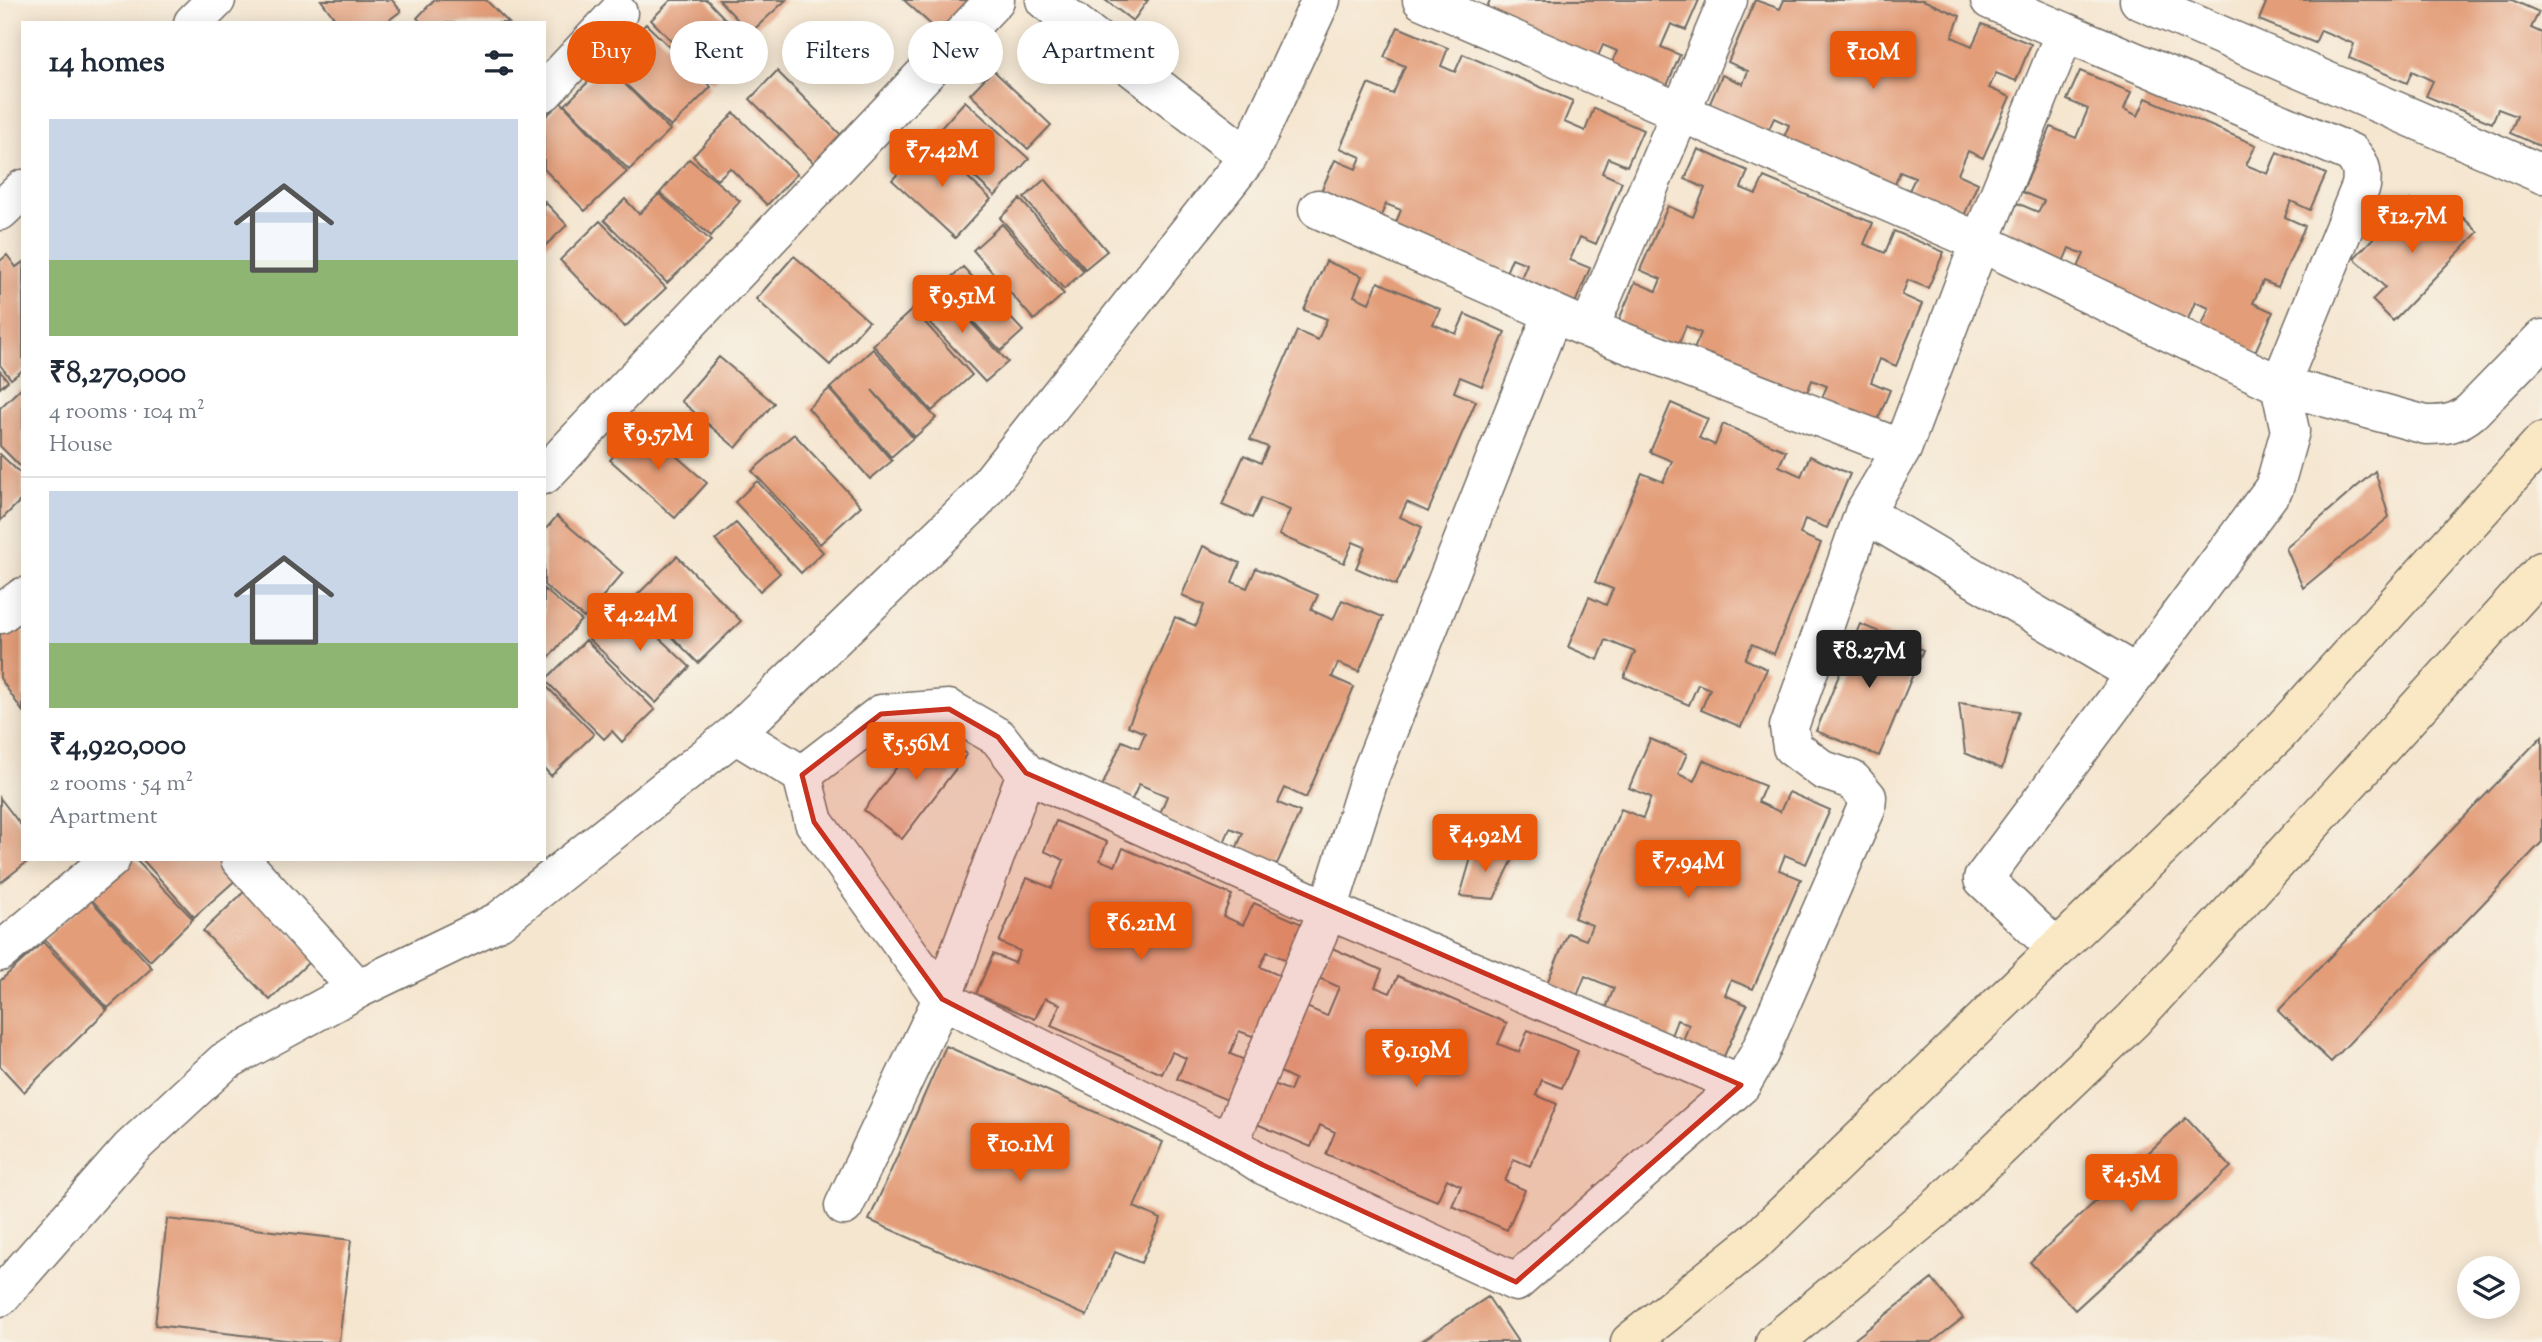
<!DOCTYPE html>
<html lang="en">
<head>
<meta charset="utf-8">
<style>
  body { margin:0; font-family:"Sorts Mill Goudy",serif; background:#f2f2f3; color:#1f2937; height:100vh; display:flex; flex-direction:column; font-size:26px; white-space:nowrap }
  * { box-sizing:border-box; margin:0 }
  p { font-size:23px; color:#747a83 }
  .icon { flex:none; width:38px; height:38px; fill:none; stroke:currentColor; stroke-width:2; stroke-linecap:round; stroke-linejoin:round }
  .map { position:relative; flex:1; overflow:hidden }
  .drawer { position:absolute; left:21px; top:21px; width:525px; height:840px; display:flex; flex-direction:column; background:#fff; border-radius:0px; box-shadow:0 4px 18px #0003 }
  .drawer>* { flex:none }
  .hud { position:absolute; left:567px; top:21px; width:665px; height:63px; display:flex; gap:14px }
  .fabs { position:absolute; left:2457px; top:1256px; display:grid; gap:14px }
  .fabs a { display:grid; place-items:center; width:63px; height:63px; border-radius:50%; background:#fff; box-shadow:0 4px 18px #0003; font-size:35px }
  .price { position:absolute; translate:-50% -60px; padding:0 16px; border-radius:7px; background:#ea580c; color:#fff; font-size:23px; line-height:46px; filter:drop-shadow(0 2px 4px #0008) }
  .price::after { content:''; position:absolute; left:50%; top:42px; width:21px; height:16px; margin-left:-10px; background:inherit; clip-path:polygon(0 0,100% 0,50% 100%) }
  .price.selected { background:#222; color:#fff }
  ul { padding:0; list-style:none }
  li { display:grid; align-content:center; gap:14px; height:371px; padding:0 28px }
  li+li { border-top:2px solid #e0e1e3 }
  li span { display:grid; place-items:center; height:217px; border-radius:0px; color:#555 }
  li>.icon { margin-inline-start:auto }
  span .icon { width:126px; height:126px; fill:#fffc; stroke-width:1 }
  li b { font-size:30px }
  h2 { display:flex; justify-content:space-between; align-items:center; height:84px; padding:0 28px; font-size:30px }
  .tag { padding:0 24px; border-radius:32px; background:#fff; box-shadow:0 4px 18px #0003; font-size:24px; line-height:63px }
  .tag.selected { background:#ea580c; color:#fff }
  .map>svg:first-child { display:block }
  .building { fill:#e39d79 }
  .lines { fill:none; stroke-linecap:round; stroke-linejoin:round }
  .street-casing { stroke:#726c65; stroke-width:41 }
  .secondary-casing { stroke:#726c65; stroke-width:41 }
  .street { stroke:#fff; stroke-width:38 }
  .secondary { stroke:#fae7c3; stroke-width:38 }
  .marked { fill:#c8321e; fill-opacity:0.2; stroke:#c8321e; stroke-width:5; stroke-linejoin:round }
</style>
</head>
<body>
<div class="map">
<svg width="2542" height="1342" viewBox="0 0 2542 1342">
  <rect width="100%" height="100%" fill="#f7f3e8"/>
  <filter id="ink" filterUnits="userSpaceOnUse"><feTurbulence type="fractalNoise" baseFrequency=".0143" numOctaves="2"/><feDisplacementMap in="SourceGraphic" scale="14" xChannelSelector="R" yChannelSelector="G"/><feConvolveMatrix kernelMatrix="1 2 1 2 8 2 1 2 1" color-interpolation-filters="sRGB"/></filter>
  <filter id="wash" filterUnits="userSpaceOnUse"><feTurbulence type="fractalNoise" baseFrequency=".00686" numOctaves="4" result="noise"/><feDisplacementMap in="SourceGraphic" scale="28" xChannelSelector="R" yChannelSelector="G"/><feGaussianBlur stdDeviation="1.57" result="paint"/><feColorMatrix in="noise" values="0 0 0 0 0 0 0 0 0 0 0 0 0 0 0 0 0 1.4 0 .05"/><feComposite in="paint" operator="in"/></filter>
  <g filter="url(#wash)">
    <rect width="100%" height="100%" fill="#f5e6d0"/>
    <g id="blocks">
      <!-- building -->
      <path class="building" d="M321 0H392L401 11 385 23H338Z
        M434 0H486L509 23H422L417 18Z
        M671 0H707L751 46 713 83 651 20Z
        M719 0H786L750 33Z
        M904 0H968L939 32Z
        M1105 0H1148L1133 21Z
        M1490 0H1699L1686 30 1671 24 1661 47 1680 55 1663 95 1608 72 1617 51 1603 45 1593 67 1482 19Z
        M1755 0 1780 9 1784 0H1923L1960 16 1952 37 1972 46 1982 24 2031 44 2016 81 1996 73 1989 88 2010 97 1983 158 1968 151 1958 174 1978 183 1961 223 1905 199 1915 178 1900 172 1891 194 1780 147 1789 125 1774 118 1764 140 1705 115 1722 75 1743 84 1748 71 1728 62Z
        M2259 0H2512L2539 12 2531 28 2542 33V147L2510 133 2517 116 2498 109 2492 123 2426 96 2433 81 2412 71 2407 83 2349 58 2354 44 2321 30 2315 43 2259 20 2266 3Z
        M646 24 711 87 671 127 615 74 670 130 629 170 565 105Z
        M1398 27 1448 48 1441 66 1455 72 1463 54 1573 101 1564 122 1585 131 1594 108 1643 130 1627 166 1608 158 1602 173 1622 182 1596 244 1580 237 1570 260 1590 268 1573 308 1518 285 1527 264 1512 258 1503 280 1392 232 1401 210 1386 204 1377 225 1317 200 1335 160 1356 169 1361 157 1340 148 1368 84 1393 94 1405 66 1384 57Z
        M993 70 1051 125 1028 149 970 94Z
        M777 71 846 140 818 167 750 99Z
        M2080 71 2131 92 2124 109 2138 116 2146 98 2256 145 2246 165 2268 174 2277 152 2326 174 2310 210 2291 201 2285 217 2305 226 2278 287 2263 281 2253 303 2273 312 2255 352 2201 328 2209 308 2195 302 2186 324 2074 276 2084 254 2069 248 2060 269 2000 243 2017 203 2038 212 2044 201 2022 192 2051 127 2076 138 2088 109 2067 100Z
        M965 101 1029 159 995 196 932 138Z
        M561 102 627 172 585 211 544 169V118Z
        M734 113 797 174 767 205 730 168 717 180 693 156Z
        M929 141 991 199 955 238 892 180Z
        M1698 149 1748 171 1741 188 1756 194 1764 177 1873 223 1864 244 1885 253 1894 231 1944 252 1928 288 1908 280 1902 295 1922 304 1896 366 1880 359 1871 382 1890 390 1873 431 1818 407 1827 386 1812 380 1803 402 1692 354 1701 333 1686 326 1677 348 1618 322 1635 282 1656 291 1661 279 1640 270 1668 206 1693 217 1705 188 1685 179Z
        M689 159 740 201 711 236 660 193Z
        M1045 179 1107 251 1085 269 1024 198Z
        M659 194 711 241 667 283 604 220 625 199 639 214Z
        M1020 199 1084 271 1064 289 1000 218Z
        M2410 200 2436 226 2453 208 2478 232 2393 321 2372 300 2385 287 2354 258Z
        M544 201 567 225 544 247Z
        M600 221 666 288 625 327 560 260Z
        M1002 224 1064 294 1034 320 973 250Z
        M7 255 16 267 23 262V370L11 379 0 365V261Z
        M794 256 869 321 830 365 756 299Z
        M1326 261 1362 276 1354 296 1369 303 1378 282 1440 309 1433 324 1456 334 1465 314 1505 332 1482 386 1460 377 1454 392 1476 401 1428 512 1407 502 1400 517 1422 527 1396 585 1356 568 1365 547 1353 542 1344 563 1279 535 1290 510 1261 498 1252 518 1222 505 1244 455 1261 463 1268 447 1250 440 1297 331 1318 340 1327 319 1304 310Z
        M963 267 1023 331 1001 351 940 287Z
        M940 289 1008 362 985 382 917 309Z
        M913 309 972 375 932 411 873 345Z
        M873 349 936 418 915 437 872 390 913 438 891 457 830 388Z
        M719 357 774 403 736 448 681 401Z
        M0 371 8 381 0 388Z
        M21 388 23 390V469L0 446V408Z
        M829 389 892 461 870 479 808 408Z
        M1671 403 1708 419 1699 438 1715 445 1723 424 1786 451 1779 466 1801 476 1810 456 1850 474 1827 528 1805 519 1800 534 1821 543 1774 654 1752 644 1745 659 1767 669 1741 727 1701 710 1710 689 1698 684 1689 705 1624 677 1635 652 1606 640 1598 660 1568 647 1589 597 1606 605 1613 589 1595 582 1642 473 1663 482 1672 461 1650 452Z
        M641 425 707 483 675 518 610 460Z
        M794 434 861 506 820 544 752 471Z
        M0 454 23 476V498L0 521Z
        M2375 471 2389 517 2303 588 2286 548Z
        M757 481 823 552 801 573 735 502Z
        M557 516 623 573 584 618 544 585V531Z
        M736 523 780 573 760 591 715 540Z
        M1203 546 1240 563 1232 582 1247 588 1256 568 1318 595 1311 610 1333 620 1342 600 1383 617 1359 672 1338 663 1332 677 1354 687 1306 798 1285 788 1278 803 1300 812 1274 871 1234 854 1243 833 1230 828 1222 848 1157 821 1167 796 1139 784 1130 804 1100 791 1122 741 1139 748 1145 733 1128 726 1175 617 1196 626 1204 605 1182 595Z
        M677 556 741 621 698 663 634 598Z
        M544 589 581 620 544 663Z
        M623 604 690 667 656 703 589 639Z
        M23 615V712L0 678V626Z
        M1860 624 1923 650 1879 756 1816 731Z
        M586 640 655 710 622 742 612 731 604 739 545 680Z
        M544 684 594 734 551 776 544 768Z
        M1959 703 2019 711 2002 769 1965 753Z
        M929 725 967 754 902 839 864 810Z
        M2542 736V842L2331 1062 2278 1011Z
        M1650 739 1687 754 1678 774 1694 781 1703 760 1765 786 1758 802 1780 812 1789 792 1830 810 1806 864 1785 855 1779 870 1801 879 1753 989 1731 980 1725 995 1747 1005 1721 1063 1681 1046 1689 1025 1677 1020 1669 1041 1604 1013 1614 988 1585 976 1577 996 1547 983 1568 933 1586 940 1592 925 1574 918 1621 809 1643 818 1651 797 1629 788Z
        M0 798 23 828V859H31L0 883Z
        M1056 821 1107 842 1100 860 1115 866 1123 848 1232 895 1223 916 1243 925 1254 903 1302 924 1287 960 1267 952 1260 967 1281 976 1255 1037 1239 1031 1230 1054 1250 1062 1232 1102 1177 1079 1186 1058 1172 1052 1162 1074 1051 1026 1060 1004 1045 998 1035 1019 976 994 993 954 1015 963 1020 951 999 942 1027 878 1052 888 1064 860 1044 851Z
        M1475 844 1513 859 1494 899 1460 896Z
        M125 859H135L193 919 150 961 87 895Z
        M142 859H220L238 878 194 917Z
        M247 889 314 957 270 1000 203 931Z
        M89 898 152 968 108 1008 44 939Z
        M43 942 107 1010 24 1092 0 1066V981Z
        M1332 948 1382 970 1375 987 1390 993 1398 976 1507 1023 1498 1044 1519 1052 1528 1030 1578 1051 1562 1088 1542 1080 1536 1095 1557 1104 1530 1166 1514 1159 1505 1181 1525 1190 1507 1230 1452 1206 1461 1186 1447 1179 1437 1201 1326 1154 1335 1132 1320 1125 1311 1147 1252 1122 1269 1082 1290 1091 1295 1079 1274 1069 1302 1005 1327 1016 1339 987 1319 978Z
        M946 1046 1163 1142 1134 1207 1161 1219 1141 1263 1115 1252 1087 1316 869 1220Z
        M2186 1118 2231 1167 2075 1310 2030 1262Z
        M167 1219 351 1240 339 1342H304L155 1325Z
        M1932 1279 1963 1318 1932 1342H1851Z
        M1488 1297 1518 1342H1420Z"/>
    </g>
  </g>
  <g filter="url(#ink)">
    <use href="#blocks" fill-opacity="0" stroke="#726c65" stroke-width="2"/>
    <g class="lines">
      <!-- street casing -->
      <g class="street-casing">
        <path id="street" d="M1422 0 1980 242 2280 385 2426 425C2445 425 2457 424 2472 411L2542 339
          M2139 0 2542 174
          M193 23 216 0
          M544 92 618 13
          M1248 157 1321 0
          M1318 209 1589 329 1902 449 1980 242 2065 32 1990 0
          M0 211 23 189
          M1553 313 1370 776 1328 910 1741 1085 1759 1054 1866 809 1867 797 1852 780 1823 770 1792 747 1789 727 1864 513
          M1589 329 1728 0
          M1902 449 1864 513 2136 674 2274 488 2290 431 2280 385 2361 186C2363 171 2361 164 2351 153L2065 32
          M544 475 995 0
          M0 614 23 597
          M735 734 802 775 881 714 949 709 998 737 1026 773 1328 910 1229 1143
          M802 775 814 822 942 999 1229 1143 1263 1165 1516 1282 1741 1085
          M240 859 358 989 499 921 735 734 975 502 1248 157 1045 0
          M2057 949 1983 879 2136 674
          M0 952 111 859
          M844 1206 942 999 1026 773
          M0 1297 130 1149 224 1062 358 989"/>
      </g>
      <!-- secondary casing -->
      <g class="secondary-casing">
        <path id="secondary" d="M1630 1342 1756 1241 2279 733 2542 442
          M1775 1342 1939 1206 2133 1020 2542 571"/>
      </g>
      <!-- street -->
      <use href="#street" class="street"/>
      <!-- secondary -->
      <use href="#secondary" class="secondary"/>
    </g>
  </g>
  <!-- marked area -->
  <path class="marked" d="M949 709 998 737 1026 773 1741 1085 1516 1282 1263 1165 942 999 814 822 802 775 881 714Z"/>
</svg>
<div class="fabs">
<a><svg class="icon" aria-label="layers" viewBox="0 0 24 24"><path d="M12 4l9 5-9 5-9-5zM3 14l9 5 9-5"/></svg></a>
</div>
<b class="price" style="left:1873px;top:91px">₹10M</b>
<b class="price" style="left:942px;top:189px">₹7.42M</b>
<b class="price" style="left:2412px;top:255px">₹12.7M</b>
<b class="price" style="left:962px;top:335px">₹9.51M</b>
<b class="price" style="left:658px;top:472px">₹9.57M</b>
<b class="price" style="left:640px;top:653px">₹4.24M</b>
<b class="price selected" style="left:1869px;top:690px">₹8.27M</b>
<b class="price" style="left:916px;top:782px">₹5.56M</b>
<b class="price" style="left:1485px;top:874px">₹4.92M</b>
<b class="price" style="left:1688px;top:900px">₹7.94M</b>
<b class="price" style="left:1141px;top:962px">₹6.21M</b>
<b class="price" style="left:1416px;top:1089px">₹9.19M</b>
<b class="price" style="left:1020px;top:1183px">₹10.1M</b>
<b class="price" style="left:2131px;top:1214px">₹4.5M</b>
<div class="hud">
<a class="tag selected">Buy</a>
<a class="tag">Rent</a>
<a class="tag">Filters</a>
<a class="tag">New</a>
<a class="tag">Apartment</a>
</div>
<section class="drawer">
<h2>14 homes<svg class="icon" aria-label="filters" viewBox="0 0 24 24"><path d="M4 7h16M4 17h16"/><circle cx="9" cy="7" r="2"/><circle cx="15" cy="17" r="2"/></svg></h2>
<ul>
<li><span style="background:linear-gradient(#c9d6e8 65%,#8fb573 0)"><svg class="icon" aria-label="home" viewBox="0 0 24 24"><path d="M3 11l9-7 9 7M6 9v11h12V9"/></svg></span><div><b>₹8,270,000</b><p>4 rooms · 104 m²</p><p>House</p></div></li>
<li><span style="background:linear-gradient(#c9d6e8 70%,#8fb573 0)"><svg class="icon" aria-label="home" viewBox="0 0 24 24"><path d="M3 11l9-7 9 7M6 9v11h12V9"/></svg></span><div><b>₹4,920,000</b><p>2 rooms · 54 m²</p><p>Apartment</p></div></li>
</ul>
</section>
</div>
</body>
</html>
